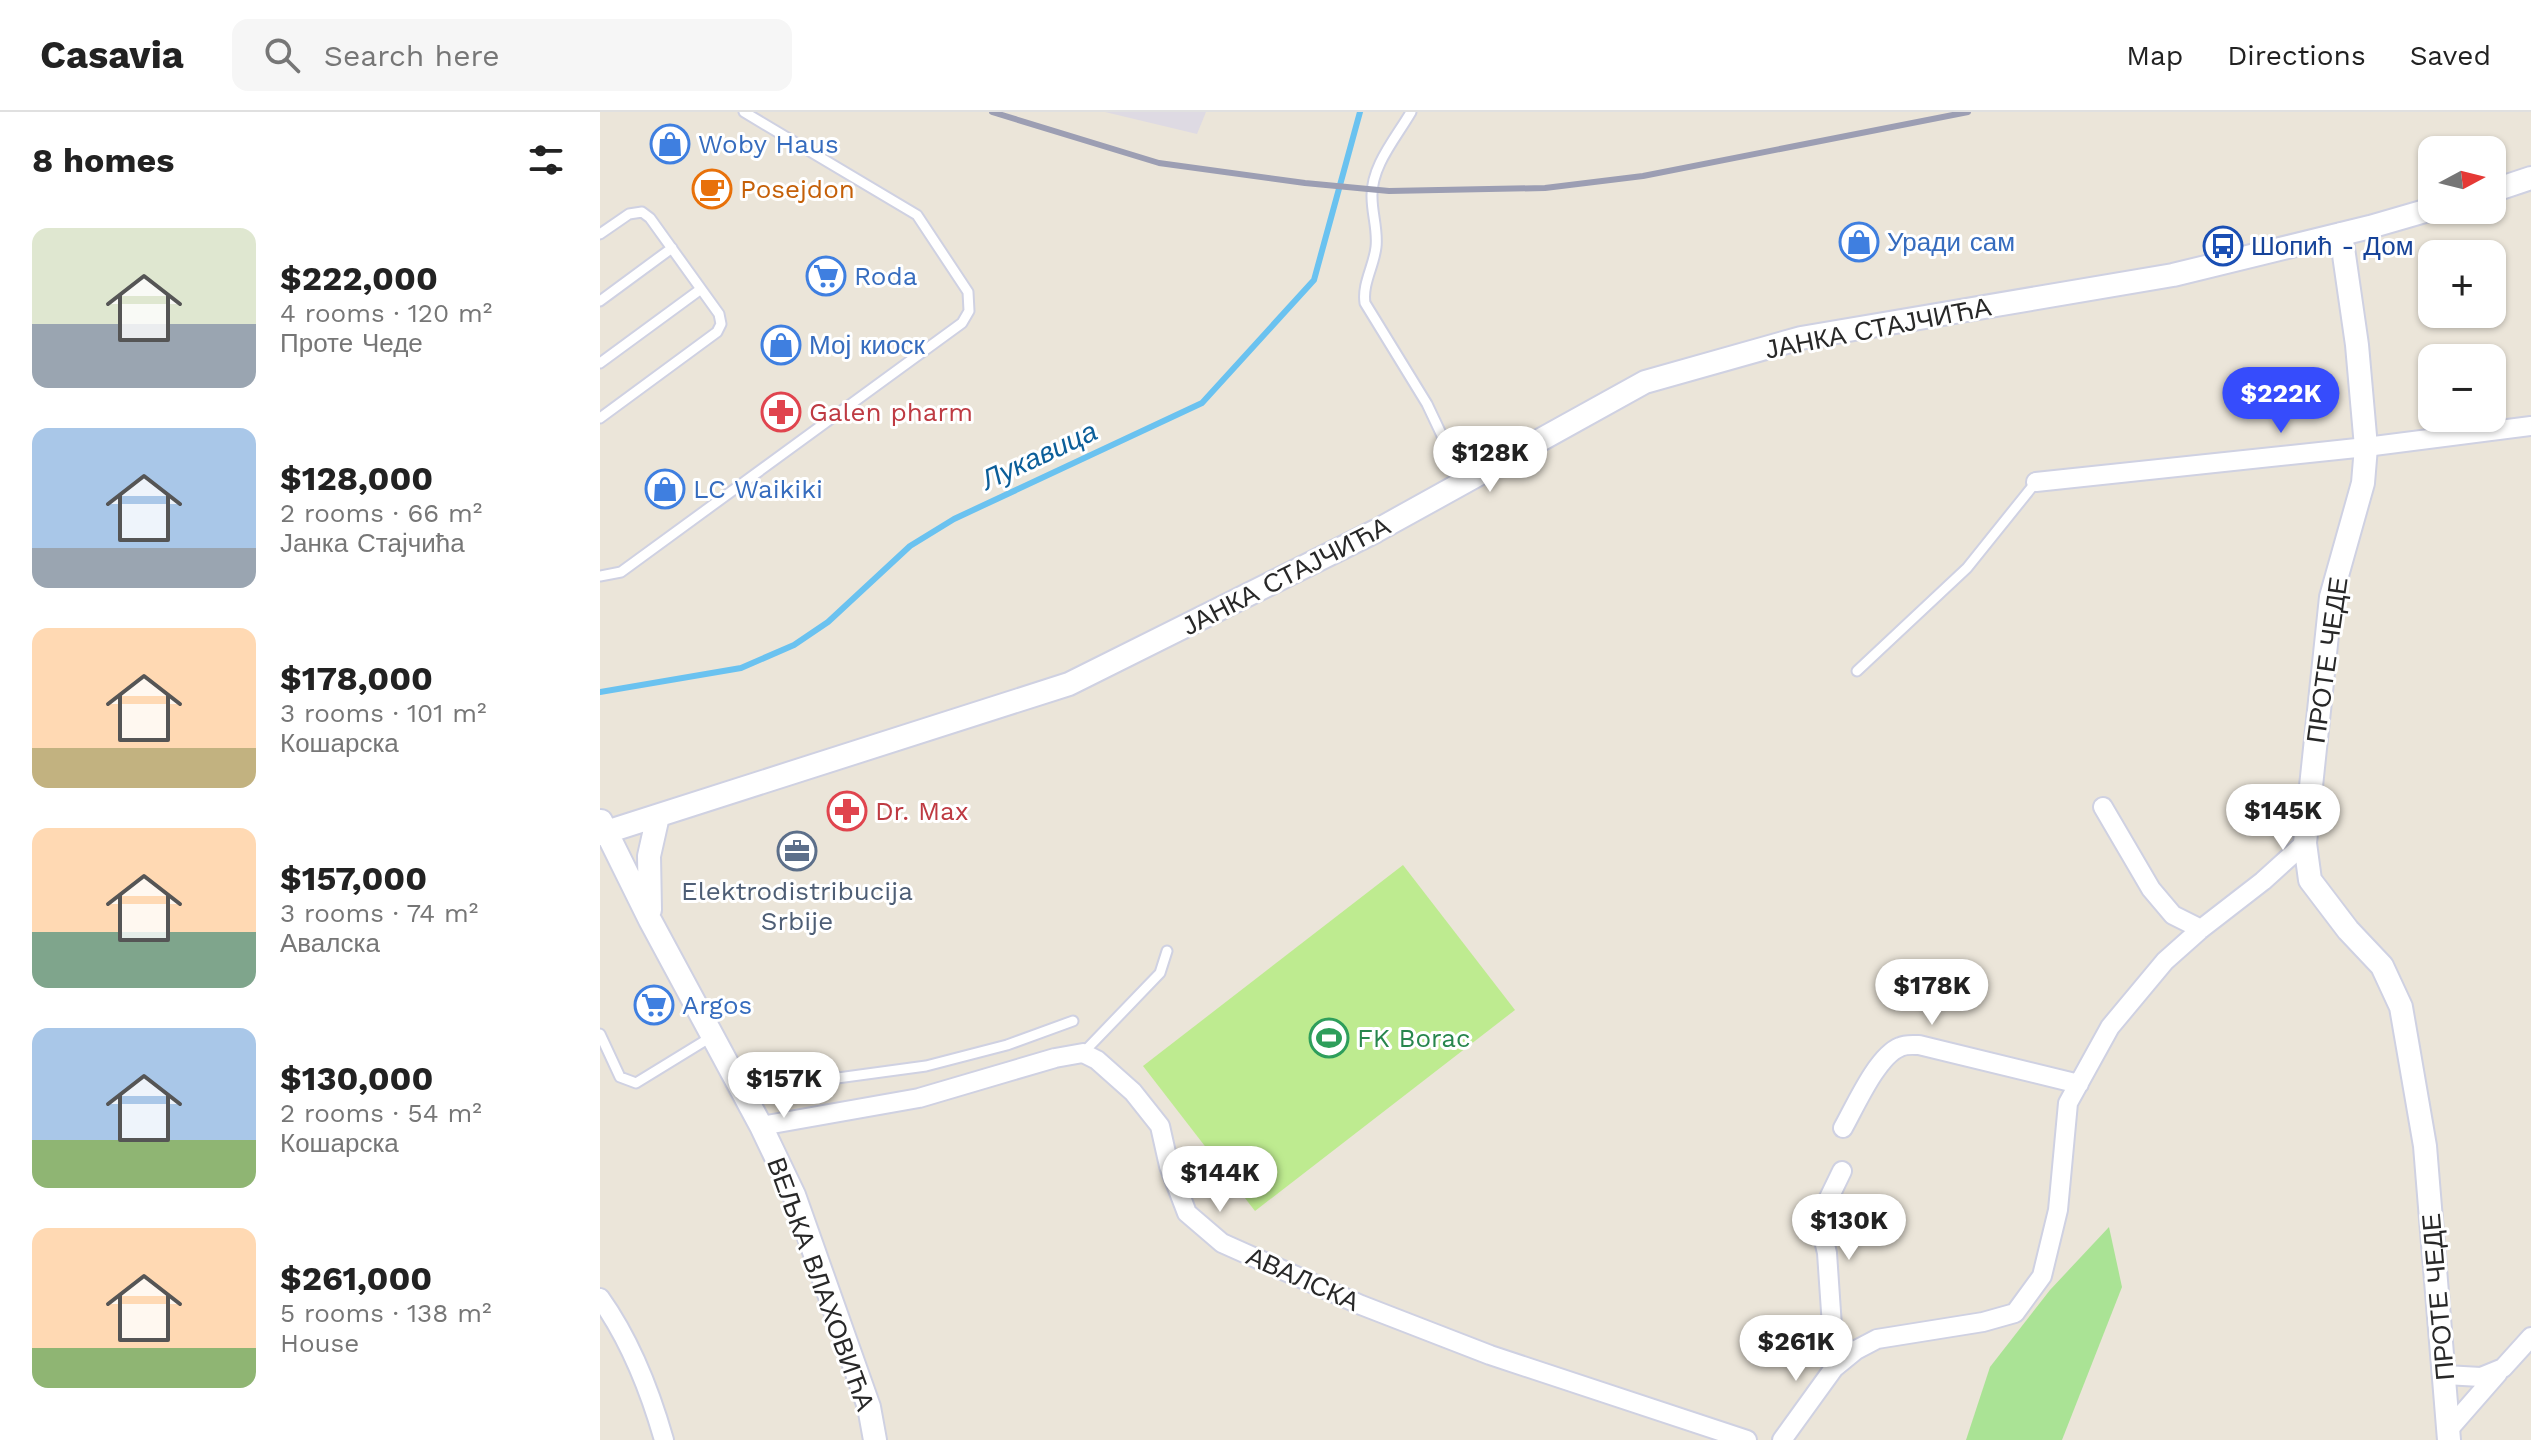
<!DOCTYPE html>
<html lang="en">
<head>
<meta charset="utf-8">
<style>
  body { margin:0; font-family:"Work Sans",sans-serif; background:#f6f6f6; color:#222; height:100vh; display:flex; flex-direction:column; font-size:30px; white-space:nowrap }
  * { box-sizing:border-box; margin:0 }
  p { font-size:26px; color:#767676 }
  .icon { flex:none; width:44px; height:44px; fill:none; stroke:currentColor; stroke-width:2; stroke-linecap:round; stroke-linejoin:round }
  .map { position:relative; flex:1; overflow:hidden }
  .details { display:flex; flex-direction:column; background:#fff; width:600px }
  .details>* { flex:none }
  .needle { width:52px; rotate:83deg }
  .buttons { position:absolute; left:1818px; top:24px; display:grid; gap:16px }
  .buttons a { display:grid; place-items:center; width:88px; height:88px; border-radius:16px; background:#fff; box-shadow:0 2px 6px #0004; font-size:40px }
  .price { position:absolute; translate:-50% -68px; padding:0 18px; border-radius:28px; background:#fff; color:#222; font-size:26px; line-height:52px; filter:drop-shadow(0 2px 4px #0008) }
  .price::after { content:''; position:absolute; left:50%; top:48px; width:24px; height:18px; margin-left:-12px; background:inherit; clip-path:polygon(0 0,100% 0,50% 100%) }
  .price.selected { background:#364cfc; color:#fff }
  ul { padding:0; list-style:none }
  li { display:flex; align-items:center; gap:24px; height:200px; padding:0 32px }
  li span { display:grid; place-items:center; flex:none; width:224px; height:160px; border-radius:16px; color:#555 }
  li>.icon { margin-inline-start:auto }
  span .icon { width:96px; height:96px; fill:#fffc; stroke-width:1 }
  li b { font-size:34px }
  h2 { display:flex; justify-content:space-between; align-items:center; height:96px; padding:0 32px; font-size:34px }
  header { display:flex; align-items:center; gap:48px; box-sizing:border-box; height:112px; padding:0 40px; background:#fff; border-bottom:2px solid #e0e0e0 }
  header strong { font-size:38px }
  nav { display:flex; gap:44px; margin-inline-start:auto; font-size:28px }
  .search { width:560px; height:72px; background:#f6f6f6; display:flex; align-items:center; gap:20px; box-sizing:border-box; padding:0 28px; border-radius:16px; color:#767676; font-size:30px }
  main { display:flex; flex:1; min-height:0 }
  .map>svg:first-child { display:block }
  .industrial { fill:#dedae3 }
  .green { fill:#aae395 }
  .pitch { fill:#beeb90 }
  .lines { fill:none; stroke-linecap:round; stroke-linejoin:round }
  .stream { stroke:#6ac2f0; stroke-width:6 }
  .service-casing { stroke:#cfd1e2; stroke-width:13 }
  .minor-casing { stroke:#cfd1e2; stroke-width:22 }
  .tertiary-casing { stroke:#cfd1e2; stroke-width:26 }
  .service { stroke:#fff; stroke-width:9 }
  .minor { stroke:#fff; stroke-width:18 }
  .tertiary { stroke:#fff; stroke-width:22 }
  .rail { stroke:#9c9eb3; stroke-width:6 }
  .labels { text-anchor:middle; stroke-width:6; stroke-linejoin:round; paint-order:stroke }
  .shop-label { font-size:26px; fill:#366cbe; stroke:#fff; text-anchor:start }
  .food-label { font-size:26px; fill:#c56008; stroke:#fff; text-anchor:start }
  .transit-label { font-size:26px; fill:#164399; stroke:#fff; text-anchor:start }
  .street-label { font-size:26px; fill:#282828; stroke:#fff }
  .health-label { font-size:26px; fill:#be3a42; stroke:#fff; text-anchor:start }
  .service-label { font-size:26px; fill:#4e5e75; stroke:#fff }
  .leisure-label { font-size:26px; fill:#27864d; stroke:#fff; text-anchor:start }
  .water-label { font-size:28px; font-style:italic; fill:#0b5e99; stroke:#fff }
</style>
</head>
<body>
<header>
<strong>Casavia</strong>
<div class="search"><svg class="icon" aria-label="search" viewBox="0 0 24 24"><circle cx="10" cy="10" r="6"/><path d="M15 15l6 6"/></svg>Search here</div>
<nav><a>Map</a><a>Directions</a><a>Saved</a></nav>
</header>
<main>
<section class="details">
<h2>8 homes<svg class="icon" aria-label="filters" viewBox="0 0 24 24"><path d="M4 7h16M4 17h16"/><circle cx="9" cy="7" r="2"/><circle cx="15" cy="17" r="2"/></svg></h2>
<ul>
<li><span style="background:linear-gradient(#dfe7d0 60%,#9aa5b1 0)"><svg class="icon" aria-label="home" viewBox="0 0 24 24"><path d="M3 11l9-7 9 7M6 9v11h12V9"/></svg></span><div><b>$222,000</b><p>4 rooms · 120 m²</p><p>Проте Чеде</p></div></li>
<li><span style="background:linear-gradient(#a9c7e8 75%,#9aa5b1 0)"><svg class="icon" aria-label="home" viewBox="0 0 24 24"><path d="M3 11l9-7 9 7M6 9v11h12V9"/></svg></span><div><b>$128,000</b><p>2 rooms · 66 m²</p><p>Јанка Стајчића</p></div></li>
<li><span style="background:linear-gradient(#ffd9b3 75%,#c2b280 0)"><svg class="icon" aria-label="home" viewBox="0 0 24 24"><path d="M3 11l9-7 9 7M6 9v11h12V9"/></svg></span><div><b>$178,000</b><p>3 rooms · 101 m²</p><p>Кошарска</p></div></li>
<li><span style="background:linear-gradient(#ffd9b3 65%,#7fa58c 0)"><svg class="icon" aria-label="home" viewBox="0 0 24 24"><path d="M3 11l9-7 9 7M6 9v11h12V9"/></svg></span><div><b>$157,000</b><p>3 rooms · 74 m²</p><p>Авалска</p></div></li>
<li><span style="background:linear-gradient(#a9c7e8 70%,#8fb573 0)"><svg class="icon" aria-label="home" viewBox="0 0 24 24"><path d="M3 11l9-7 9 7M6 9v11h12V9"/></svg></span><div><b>$130,000</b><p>2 rooms · 54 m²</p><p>Кошарска</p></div></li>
<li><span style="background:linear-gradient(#ffd9b3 75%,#8fb573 0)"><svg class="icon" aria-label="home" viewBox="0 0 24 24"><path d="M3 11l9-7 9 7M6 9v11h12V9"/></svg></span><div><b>$261,000</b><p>5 rooms · 138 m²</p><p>House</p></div></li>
</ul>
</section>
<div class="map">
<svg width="1931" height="1328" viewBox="0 0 1931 1328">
  <rect width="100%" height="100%" fill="#ebe5d9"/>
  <!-- industrial -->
  <path class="industrial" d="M505 0H606L597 22Z"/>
  <!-- green -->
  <path class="green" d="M1509 1115 1522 1175 1462 1328H1366L1390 1255 1450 1178Z"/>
  <!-- pitch -->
  <path class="pitch" d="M803 753 915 898 655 1099 543 954Z"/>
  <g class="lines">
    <!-- stream -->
    <path class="stream" d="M0 580 141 556 194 533 228 510 310 434 354 407 602 291 714 168 760 0"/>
    <!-- service casing -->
    <g class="service-casing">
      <path id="service" d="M811 0C796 26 771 54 772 85 772 102 778 118 776 135 774 154 762 172 765 191L827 292 864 370
        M0 122 29 102 42 100 50 106 119 202 121 212 117 220 0 306
        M0 189 72 136
        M0 251 101 177
        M0 464 21 460 362 211 369 199 368 180 317 103 144 0
        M1257 559 1367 456 1436 370
        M0 922 20 965 36 971 111 925
        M483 941 560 861 567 839
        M142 979 326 954 407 933 473 909"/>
    </g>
    <!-- minor casing -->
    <g class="minor-casing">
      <path id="minor" d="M1436 370 1766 335 1931 314
        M1503 695 1551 777 1573 803 1601 817
        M161 1014 319 986 455 946 483 941 497 948 533 980 560 1014 569 1054 587 1101 622 1131 761 1193 890 1243 1147 1328
        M1243 1016C1255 995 1277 944 1300 935 1306 932 1313 933 1319 933L1479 972
        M1242 1059 1226 1092 1221 1116 1227 1141 1233 1229 1245 1246
        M0 1186C30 1228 50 1279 64 1328
        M1845 1263 1881 1265 1903 1256 1931 1225
        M1849 1317 1898 1261
        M1182 1328 1234 1256 1256 1238 1277 1227 1383 1210 1415 1201 1442 1164 1458 1098 1468 991 1510 915 1565 849 1601 817 1663 769 1705 731"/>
    </g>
    <!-- tertiary casing -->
    <g class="tertiary-casing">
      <path id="tertiary" d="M1892 79 1931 66
        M1741 122 1757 233 1766 335 1763 371 1731 485 1705 731 1710 768 1748 818 1782 854 1801 895 1825 1034 1849 1328
        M1 709 50 808 161 1014 194 1083 269 1295 275 1328
        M0 722 469 572 776 419 1045 270 1201 226 1573 163 1770 115 1832 97
        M50 798 49 744 58 704"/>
    </g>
    <!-- service -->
    <use href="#service" class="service"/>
    <!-- minor -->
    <use href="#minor" class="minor"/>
    <!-- tertiary -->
    <use href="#tertiary" class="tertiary"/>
    <!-- rail -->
    <path class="rail" d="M392 0 559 51 705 71 789 79 945 76 1043 64 1368 0"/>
  </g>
  <!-- icons -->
  <defs>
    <g id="shop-ring" transform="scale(2)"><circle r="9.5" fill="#fff" stroke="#3f7fe0" stroke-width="1.5"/><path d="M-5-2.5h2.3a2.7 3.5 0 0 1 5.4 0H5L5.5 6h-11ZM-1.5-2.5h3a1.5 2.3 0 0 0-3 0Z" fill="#3f7fe0"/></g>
    <g id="cafe-ring" transform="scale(2)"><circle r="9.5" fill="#fff" stroke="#e8710a" stroke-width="1.5"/><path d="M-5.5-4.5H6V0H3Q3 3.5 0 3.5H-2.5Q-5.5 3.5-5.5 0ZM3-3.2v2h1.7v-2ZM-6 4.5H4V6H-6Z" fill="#e8710a"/></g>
    <g id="bus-ring" transform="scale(2)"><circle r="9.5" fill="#fff" stroke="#1a4fb4" stroke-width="1.5"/><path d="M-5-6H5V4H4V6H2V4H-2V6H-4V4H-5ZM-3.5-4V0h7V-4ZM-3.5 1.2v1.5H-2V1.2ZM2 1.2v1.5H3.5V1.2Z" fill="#1a4fb4"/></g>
    <g id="supermarket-ring" transform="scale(2)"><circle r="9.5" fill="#fff" stroke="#3f7fe0" stroke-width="1.5"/><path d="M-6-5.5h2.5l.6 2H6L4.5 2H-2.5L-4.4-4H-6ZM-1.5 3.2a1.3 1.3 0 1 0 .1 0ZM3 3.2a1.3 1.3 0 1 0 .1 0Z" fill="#3f7fe0"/></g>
    <g id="pharmacy-ring" transform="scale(2)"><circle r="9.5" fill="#fff" stroke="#e0444e" stroke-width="1.5"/><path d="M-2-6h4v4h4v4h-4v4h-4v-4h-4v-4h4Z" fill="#e0444e"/></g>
    <g id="office-ring" transform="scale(2)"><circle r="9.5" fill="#fff" stroke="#5c6f8a" stroke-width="1.5"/><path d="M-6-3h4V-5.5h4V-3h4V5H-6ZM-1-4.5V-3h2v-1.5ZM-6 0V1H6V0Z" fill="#5c6f8a"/></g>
    <g id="stadium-ring" transform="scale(2)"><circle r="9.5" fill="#fff" stroke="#2e9e5b" stroke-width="1.5"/><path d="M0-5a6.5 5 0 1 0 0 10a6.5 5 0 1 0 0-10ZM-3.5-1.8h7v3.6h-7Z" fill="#2e9e5b"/></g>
  </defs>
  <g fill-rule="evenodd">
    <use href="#shop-ring" x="70" y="32"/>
    <use href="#cafe-ring" x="112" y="77"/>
    <use href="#shop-ring" x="1259" y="130"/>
    <use href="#bus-ring" x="1623" y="134"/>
    <use href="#supermarket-ring" x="226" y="164"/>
    <use href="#shop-ring" x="181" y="233"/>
    <use href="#pharmacy-ring" x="181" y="300"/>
    <use href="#shop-ring" x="65" y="377"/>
    <use href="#pharmacy-ring" x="247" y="699"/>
    <use href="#office-ring" x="197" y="739"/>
    <use href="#supermarket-ring" x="54" y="893"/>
    <use href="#stadium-ring" x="729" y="926"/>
  </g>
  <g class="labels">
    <!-- shop labels -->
    <g class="shop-label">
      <text x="98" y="41">Woby Haus</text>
      <text x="1287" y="139">Уради сам</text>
      <text x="254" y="173">Roda</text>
      <text x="209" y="242">Мој киоск</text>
      <text x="93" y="386">LC Waikiki</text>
      <text x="82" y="902">Argos</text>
    </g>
    <!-- food labels -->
    <g class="food-label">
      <text x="140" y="86">Posejdon</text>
    </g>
    <!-- transit labels -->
    <g class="transit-label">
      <text x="1651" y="143">Шопић - Дом</text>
    </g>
    <!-- street labels -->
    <g class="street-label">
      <text transform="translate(1278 216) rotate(-11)" y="9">ЈАНКА СТАЈЧИЋА</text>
      <text transform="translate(686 464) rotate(-27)" y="9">ЈАНКА СТАЈЧИЋА</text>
      <text transform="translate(1727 548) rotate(-82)" y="9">ПРОТЕ ЧЕДЕ</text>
      <text transform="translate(703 1167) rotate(24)" y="9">АВАЛСКА</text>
      <text transform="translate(221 1172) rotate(70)" y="9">ВЕЉКА ВЛАХОВИЋА</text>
      <text transform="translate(1838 1185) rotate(-95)" y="9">ПРОТЕ ЧЕДЕ</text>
    </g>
    <!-- health labels -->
    <g class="health-label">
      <text x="209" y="309">Galen pharm</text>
      <text x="275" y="708">Dr. Max</text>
    </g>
    <!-- service labels -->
    <g class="service-label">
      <text x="197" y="788">Elektrodistribucija<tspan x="197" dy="30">Srbije</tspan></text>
    </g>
    <!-- leisure labels -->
    <g class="leisure-label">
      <text x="757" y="935">FK Borac</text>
    </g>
    <!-- water labels -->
    <g class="water-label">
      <text transform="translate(439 343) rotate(-25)" y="10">Лукавица</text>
    </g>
  </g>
</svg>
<div class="buttons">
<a><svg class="needle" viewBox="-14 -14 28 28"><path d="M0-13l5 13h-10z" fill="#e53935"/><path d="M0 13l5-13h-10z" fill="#767676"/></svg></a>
<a>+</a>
<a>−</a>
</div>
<b class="price selected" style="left:1681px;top:323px">$222K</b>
<b class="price" style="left:890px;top:382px">$128K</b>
<b class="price" style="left:1683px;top:740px">$145K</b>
<b class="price" style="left:1332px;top:915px">$178K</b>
<b class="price" style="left:184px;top:1008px">$157K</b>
<b class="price" style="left:620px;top:1102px">$144K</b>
<b class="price" style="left:1249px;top:1150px">$130K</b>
<b class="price" style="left:1196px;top:1271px">$261K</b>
</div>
</main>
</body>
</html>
